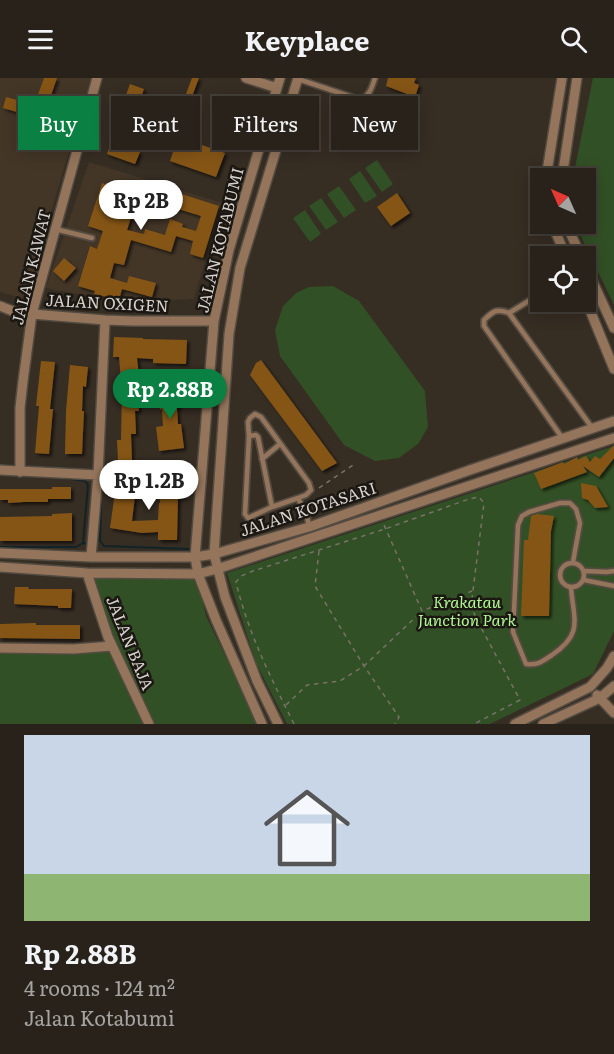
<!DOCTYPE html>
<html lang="en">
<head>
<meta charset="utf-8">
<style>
  body { margin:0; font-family:Literata,serif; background:#342f27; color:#f1f3f6; height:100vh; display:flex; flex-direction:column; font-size:22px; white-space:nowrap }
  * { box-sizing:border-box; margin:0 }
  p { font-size:20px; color:#a5a4a2 }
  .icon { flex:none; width:33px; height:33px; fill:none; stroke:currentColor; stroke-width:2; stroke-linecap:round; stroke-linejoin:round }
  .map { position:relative; height:646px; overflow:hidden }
  .sheet { display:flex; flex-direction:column; background:#28221a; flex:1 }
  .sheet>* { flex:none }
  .hud { position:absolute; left:18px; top:18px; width:579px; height:54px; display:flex; gap:12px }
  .needle { width:39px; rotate:315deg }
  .controls { position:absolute; left:530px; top:90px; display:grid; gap:12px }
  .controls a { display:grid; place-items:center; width:66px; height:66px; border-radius:0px; background:#28221a; box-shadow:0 3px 15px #0003,0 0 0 2px #443f39; font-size:30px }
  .price { position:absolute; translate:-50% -51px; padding:0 14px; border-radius:21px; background:#fff; color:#222; font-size:20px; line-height:39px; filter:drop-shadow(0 2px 3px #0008) }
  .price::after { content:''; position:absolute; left:50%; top:36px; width:18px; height:14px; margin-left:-9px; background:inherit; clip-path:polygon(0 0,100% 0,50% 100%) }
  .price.active { background:#0b8043; color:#fff }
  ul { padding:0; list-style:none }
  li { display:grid; align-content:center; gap:12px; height:318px; padding:0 24px }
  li+li { border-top:2px solid #443f39 }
  li span { display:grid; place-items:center; height:186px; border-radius:0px; color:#555 }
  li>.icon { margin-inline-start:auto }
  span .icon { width:108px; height:108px; fill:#fffc; stroke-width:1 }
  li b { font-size:26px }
  .chip { padding:0 21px; border-radius:0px; background:#28221a; box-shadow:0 3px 15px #0003,0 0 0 2px #443f39; font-size:21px; line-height:54px }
  .chip.active { background:#0b8043; color:#fff }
  header { display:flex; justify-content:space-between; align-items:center; height:78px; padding:0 24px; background:#28221a; font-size:27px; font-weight:700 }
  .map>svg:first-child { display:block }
  .built { fill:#433627; fill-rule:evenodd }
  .green { fill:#325025 }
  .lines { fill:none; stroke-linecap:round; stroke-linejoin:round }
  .stream { stroke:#122328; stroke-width:2 }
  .building { fill:#855519; fill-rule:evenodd; filter:url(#shadow) }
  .service-casing { stroke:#534b41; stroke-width:8 }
  .minor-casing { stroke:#534b41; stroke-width:12 }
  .path { stroke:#797269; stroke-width:1.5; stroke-dasharray:4.5 4.5; stroke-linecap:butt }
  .service { stroke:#94755b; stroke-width:4.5 }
  .minor { stroke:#94755b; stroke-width:9 }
  .labels { text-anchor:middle; stroke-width:5; stroke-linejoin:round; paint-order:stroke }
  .street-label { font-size:16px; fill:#d8d2cc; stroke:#1b1712 }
  .park-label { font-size:16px; font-style:italic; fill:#b0f892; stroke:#1b1712 }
</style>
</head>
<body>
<header><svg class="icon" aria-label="menu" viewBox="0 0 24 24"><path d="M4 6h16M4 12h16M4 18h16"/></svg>Keyplace<svg class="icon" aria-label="search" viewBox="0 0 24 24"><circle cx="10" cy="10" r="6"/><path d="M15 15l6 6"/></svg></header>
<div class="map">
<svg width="614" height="646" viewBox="0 0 614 646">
  <defs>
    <filter id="shadow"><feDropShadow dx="2.5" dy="2.5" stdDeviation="1.5" flood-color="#0009"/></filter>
  </defs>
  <rect width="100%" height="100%" fill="#362d23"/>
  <!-- built -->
  <path class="built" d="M0 0H91L25 221 0 214Z
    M89 84 222 125 194 221 117 224 46 210ZM128 102 141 106 128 148 119 103 127 106ZM102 105 116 110 101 152 88 147ZM186 118 219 129 215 142 182 132ZM200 143 213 147 203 180 190 176ZM145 152 175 160 171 173 141 165ZM89 169 105 173 93 212 78 207ZM129 198 156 206 152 219 126 212Z"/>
  <!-- green -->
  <path class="green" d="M593 0H614V227L575 146H585V100H573Z
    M377 82 393 106 382 114 365 90Z
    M360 93 377 118 365 125 349 101Z
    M339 108 356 132 344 140 327 116Z
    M321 120 338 144 326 152 309 128Z
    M305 132 321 156 310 164 293 140Z
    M333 208 359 223 425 313 428 349 418 366 399 380 375 383 344 367 280 278 275 252 283 228 296 215 309 209Z
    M614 368V553L593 596 490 646H287L256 585 227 495Z
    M196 494 206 538 258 646H0V569L108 570 94 496Z"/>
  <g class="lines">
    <!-- stream -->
    <path class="stream" d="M0 387 18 388
      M24 387V389L94 392
      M58 399 85 403 88 407 83 465
      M101 426 100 463 104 468 189 471 192 469
      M0 469H76L83 465 89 466"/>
  </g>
  <!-- building -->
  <path class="building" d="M44 0H57L48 26 36 22Z
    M192 0H199L180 50 174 48Z
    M388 0H416L414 5 419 7 415 19 386 8Z
    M130 6 144 11 124 68 140 74 135 86 107 76 112 62H110Z
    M6 19 40 28 37 40 3 30Z
    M191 51 199 66 225 75 216 99 170 83 178 59 191 64 186 53Z
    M128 102 149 108 150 104 169 110V112L219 128 203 180 190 176 193 163 176 158 171 174 131 162 124 187 114 185 110 200 127 205 129 198 156 205 152 219 122 211 119 222 94 216 95 213 78 208 90 168 97 171 103 153 88 148 102 105 117 110 119 103 127 106ZM142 120 201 138 196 153 182 149 183 146 170 141 165 157 145 151 144 156 127 152 134 130 138 131Z
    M397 115 410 135 391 148 377 129Z
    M64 180 76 190 64 203 53 193Z
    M114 259 143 260V261L187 262 186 286 153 285V281L137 280 140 307H138L139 333H135L136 356H131L132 382H118L117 362H121L122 314 119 279H113Z
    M261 282 337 385 322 393 250 297 256 285Z
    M41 283 55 284 50 331H53L49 376 35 375 39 328H36Z
    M70 287 88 289 86 309 83 308 82 333H84L82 376H65L66 333Z
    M182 310V321H179V330H177L178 346H181L184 370 159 373 156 349 163 348 162 331 160 332 159 321H158V311Z
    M614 367V380L599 399 583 388 587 394 541 411 534 395 563 384 564 386 577 379 578 382 586 378 590 384 595 378 600 381Z
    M181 400 183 419H178L177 462H158V454L142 455 110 450 116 407 136 409 132 443 158 442 159 425H160L159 402Z
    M581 405 596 408 608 429 595 430 588 422 582 420Z
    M52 409H71V421H48V424H24L8 425V422H0V411H52Z
    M72 435V463H0V439L52 438V436Z
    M537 436 554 438 551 453 549 538H521L524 462H528L531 438Z
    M15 509H29L28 511H72L71 530H58V528L14 526Z
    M36 545V547H80V561L0 560V546Z"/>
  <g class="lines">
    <!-- service casing -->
    <g class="service-casing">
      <path id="service" d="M298 1 361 22C370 17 372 9 375 0
        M55 151 92 160
        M509 235 540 216
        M249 358 248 344 250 340 255 336 261 339 309 405 311 412 306 417 298 420
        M563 361 484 248V242C493 233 497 230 509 235L593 351
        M262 381 280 366
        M272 429 258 359 256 357 249 358 245 436 248 440 272 429 298 420 307 438 309 449
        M560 497a12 12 0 1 1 24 0a12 12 0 1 1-24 0Z
        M585 493 607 494 614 493
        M584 502 614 508
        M571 510C574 543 583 556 552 577 541 584 539 587 526 586L513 554 518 447 522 438 529 434 560 425H570L576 431 580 445 573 484"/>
    </g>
    <!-- minor casing -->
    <g class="minor-casing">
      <path id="minor" d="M246 0 277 10
        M546 100 562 0
        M562 100 577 0
        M552 146 566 178
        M566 146 581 178
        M585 187 614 250
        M585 220 614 291
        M0 228 15 234 32 236 105 242 133 243H214
        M0 392 98 397
        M20 394V330L23 303 32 236 97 0
        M0 475 91 479H195L214 476 309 449 470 392 614 343
        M91 479 98 397 105 242
        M0 489 87 495 198 496 217 491 614 360
        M87 495 108 559 149 646
        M0 570 74 571 112 568
        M597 617 614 635
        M262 646 216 542 198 496 195 479 214 243 229 172 280 0
        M278 646 257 603 225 519 214 476 229 256 240 190 298 0
        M515 646 590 609 607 590 614 578
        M543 646 600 620 614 608"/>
    </g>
    <!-- path -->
    <path class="path" d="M319 410 353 387
      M384 447 422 533 472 513
      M319 473 315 508 364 588 399 639 395 646
      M286 627 307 607 340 603 364 588 422 533
      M294 646C271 600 248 555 236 504L241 498 253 493 385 451 469 421 479 419 484 425 471 528 478 544 520 622 474 646"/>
    <!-- service -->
    <use href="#service" class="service"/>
    <!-- minor -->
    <use href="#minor" class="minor"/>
  </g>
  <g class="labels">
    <!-- street labels -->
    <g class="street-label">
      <text transform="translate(220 162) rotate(-76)" y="6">JALAN KOTABUMI</text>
      <text transform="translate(31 189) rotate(-76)" y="6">JALAN KAWAT</text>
      <text transform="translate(107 225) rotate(3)" y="6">JALAN OXIGEN</text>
      <text transform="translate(308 431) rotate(-18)" y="6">JALAN KOTASARI</text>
      <text transform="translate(130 565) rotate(68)" y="6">JALAN BAJA</text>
    </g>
    <!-- park labels -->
    <g class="park-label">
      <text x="467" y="530">Krakatau<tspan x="467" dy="18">Junction Park</tspan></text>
    </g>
  </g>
</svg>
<div class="controls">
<a><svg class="needle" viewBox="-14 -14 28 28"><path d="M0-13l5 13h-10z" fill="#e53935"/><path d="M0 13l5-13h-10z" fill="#a5a4a2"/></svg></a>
<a><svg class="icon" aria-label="locate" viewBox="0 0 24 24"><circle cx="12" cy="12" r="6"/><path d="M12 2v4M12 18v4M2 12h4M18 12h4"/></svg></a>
</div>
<b class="price" style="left:141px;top:153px">Rp 2B</b>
<b class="price active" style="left:170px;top:342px">Rp 2.88B</b>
<b class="price" style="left:149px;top:433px">Rp 1.2B</b>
<div class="hud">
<a class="chip active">Buy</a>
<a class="chip">Rent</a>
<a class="chip">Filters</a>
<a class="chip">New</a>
</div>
</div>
<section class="sheet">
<ul>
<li><span style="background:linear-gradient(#c9d6e8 75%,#8fb573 0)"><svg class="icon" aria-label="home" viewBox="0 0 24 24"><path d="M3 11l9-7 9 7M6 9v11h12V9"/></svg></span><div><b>Rp 2.88B</b><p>4 rooms · 124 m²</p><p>Jalan Kotabumi</p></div></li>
</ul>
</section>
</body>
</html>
